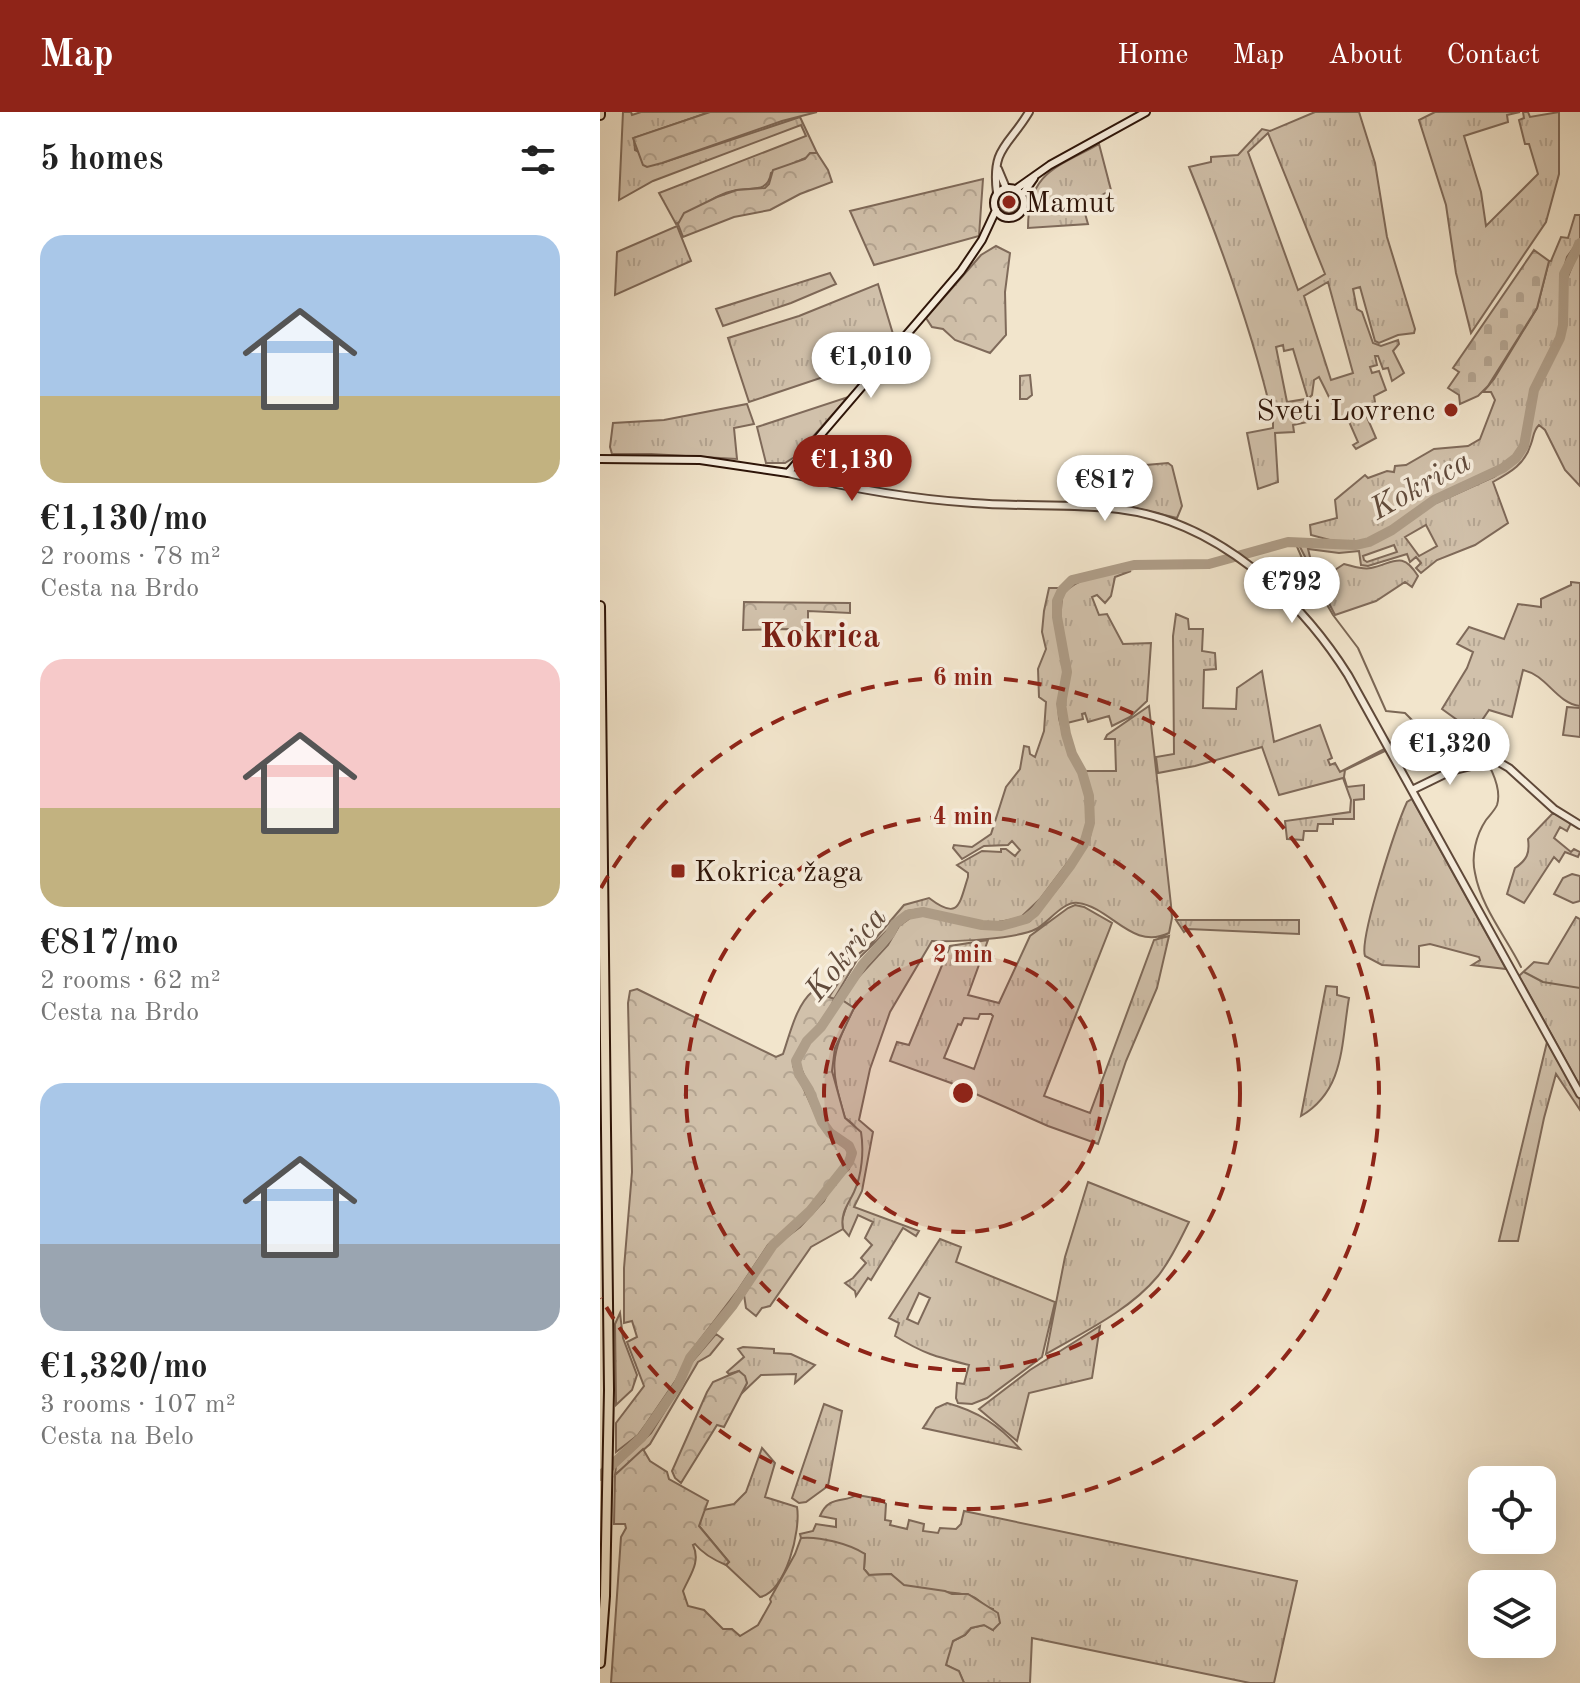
<!DOCTYPE html>
<html lang="en">
<head>
<meta charset="utf-8">
<style>
  body { margin:0; font-family:"Old Standard TT",serif; background:#f6f6f6; color:#222; height:100vh; display:flex; flex-direction:column; font-size:30px; white-space:nowrap }
  * { box-sizing:border-box; margin:0 }
  p { font-size:26px; color:#767676 }
  .icon { flex:none; width:44px; height:44px; fill:none; stroke:currentColor; stroke-width:2; stroke-linecap:round; stroke-linejoin:round }
  .map { position:relative; flex:1; overflow:hidden }
  .panel { display:flex; flex-direction:column; background:#fff; width:600px }
  .panel>* { flex:none }
  .fabs { position:absolute; left:868px; top:1354px; display:grid; gap:16px }
  .fabs a { display:grid; place-items:center; width:88px; height:88px; border-radius:16px; background:#fff; box-shadow:0 8px 32px #0002; font-size:40px }
  .price { position:absolute; translate:-50% -68px; padding:0 18px; border-radius:28px; background:#fff; color:#222; font-size:26px; line-height:52px; filter:drop-shadow(0 2px 4px #0008) }
  .price::after { content:''; position:absolute; left:50%; top:48px; width:24px; height:18px; margin-left:-12px; background:inherit; clip-path:polygon(0 0,100% 0,50% 100%) }
  .price.active { background:#8f2418; color:#fff }
  ul { padding:0; list-style:none }
  li { display:grid; align-content:center; gap:16px; height:424px; padding:0 40px }
  li span { display:grid; place-items:center; height:248px; border-radius:24px; color:#555 }
  li>.icon { margin-inline-start:auto }
  span .icon { width:144px; height:144px; fill:#fffc; stroke-width:1 }
  li b { font-size:34px }
  h2 { display:flex; justify-content:space-between; align-items:center; height:96px; padding:0 40px; font-size:34px }
  header { display:flex; align-items:center; gap:48px; box-sizing:border-box; height:112px; padding:0 40px; background:#8f2418; color:#fff }
  header strong { font-size:38px }
  nav { display:flex; gap:44px; margin-inline-start:auto; font-size:28px }
  main { display:flex; flex:1; min-height:0 }
  .map>svg:first-child { display:block }
  .grass { fill:url(#grass-tufts); stroke:#7f6a5a; stroke-width:2; fill-rule:evenodd }
  .forest { fill:url(#forest-crowns); stroke:#7f6a5a; stroke-width:2 }
  .cemetery { fill:url(#cemetery-stones); stroke:#7f6a5a; stroke-width:2 }
  .park { fill:#d1c1ab; stroke:#7f6a5a; stroke-width:2 }
  .lines { fill:none; stroke-linecap:round; stroke-linejoin:round }
  .stream { stroke:#7b6755; stroke-width:2 }
  .river { stroke:#af9e89; stroke-width:10 }
  .tertiary-casing { stroke:#5e4839; stroke-width:10 }
  .secondary-casing { stroke:#2d1408; stroke-width:10 }
  .motorway-casing { stroke:#2d1408; stroke-width:12 }
  .tertiary { stroke:#f7eede; stroke-width:6 }
  .secondary { stroke:#f7eede; stroke-width:6 }
  .motorway { stroke:#f2e5cc; stroke-width:8 }
  .ring { fill:none; stroke:#8f2418; stroke-width:4; stroke-dasharray:14 10 }
  .poi-dot { fill:#8f2418; stroke:#f7eede; stroke-width:3 }
  .labels { text-anchor:middle; stroke-width:7; stroke-linejoin:round; paint-order:stroke }
  .poi-label { font-size:30px; fill:#2d1408; stroke:#f7eede; text-anchor:start }
  .water-label { font-size:32px; font-style:italic; fill:#614b3c; stroke:#f7eede }
  .quarter-label { font-size:34px; font-weight:bold; fill:#7a1f14; stroke:#f7eede }
  .centre { fill:#8f2418; stroke:#f7eede; stroke-width:4 }
  .ring-label { font-size:24px; text-anchor:middle; font-weight:bold; fill:#8f2418; stroke:#f7eede; stroke-width:7; stroke-linejoin:round; paint-order:stroke }
</style>
</head>
<body>
<header>
<strong>Map</strong>
<nav><a>Home</a><a>Map</a><a>About</a><a>Contact</a></nav>
</header>
<main>
<section class="panel">
<h2>5 homes<svg class="icon" aria-label="filters" viewBox="0 0 24 24"><path d="M4 7h16M4 17h16"/><circle cx="9" cy="7" r="2"/><circle cx="15" cy="17" r="2"/></svg></h2>
<ul>
<li><span style="background:linear-gradient(#a9c7e8 65%,#c2b280 0)"><svg class="icon" aria-label="home" viewBox="0 0 24 24"><path d="M3 11l9-7 9 7M6 9v11h12V9"/></svg></span><div><b>€1,130/mo</b><p>2 rooms · 78 m²</p><p>Cesta na Brdo</p></div></li>
<li><span style="background:linear-gradient(#f6c9c9 60%,#c2b280 0)"><svg class="icon" aria-label="home" viewBox="0 0 24 24"><path d="M3 11l9-7 9 7M6 9v11h12V9"/></svg></span><div><b>€817/mo</b><p>2 rooms · 62 m²</p><p>Cesta na Brdo</p></div></li>
<li><span style="background:linear-gradient(#a9c7e8 65%,#9aa5b1 0)"><svg class="icon" aria-label="home" viewBox="0 0 24 24"><path d="M3 11l9-7 9 7M6 9v11h12V9"/></svg></span><div><b>€1,320/mo</b><p>3 rooms · 107 m²</p><p>Cesta na Belo</p></div></li>
</ul>
</section>
<div class="map">
<svg width="980" height="1571" viewBox="0 0 980 1571">
  <defs>
    <pattern id="grass-tufts" width="24" height="20" patternUnits="userSpaceOnUse" patternTransform="scale(2)"><rect width="24" height="20" fill="#d1c1ab"/><path d="M3 7l-1-3M5 7V3M7 7l1-3M15 17l-1-3M17 17v-4M19 17l1-3" fill="none" stroke="#b4a592"/></pattern>
    <pattern id="forest-crowns" width="20" height="18" patternUnits="userSpaceOnUse" patternTransform="scale(2)"><rect width="20" height="18" fill="#d1c1ab"/><path d="M2 6a3 3 0 1 1 6 0M12 15a3 3 0 1 1 6 0" fill="none" stroke="#b4a592"/></pattern>
    <pattern id="cemetery-stones" width="16" height="16" patternUnits="userSpaceOnUse" patternTransform="scale(2)"><rect width="16" height="16" fill="#d1c1ab"/><path d="M2 7V4a2 2 0 0 1 4 0v3zM10 15v-3a2 2 0 0 1 4 0v3z" fill="#b4a592"/></pattern>
  </defs>
  <rect width="100%" height="100%" fill="#f2e5cc"/>
  <filter id="stains"><feTurbulence type="fractalNoise" baseFrequency=".0025" numOctaves="4"/><feColorMatrix values="0 0 0 0 .2 0 0 0 0 .09 0 0 0 0 .02 0 0 0 .5 -.17"/></filter>
  <radialGradient id="worn" r=".72"><stop offset=".6" stop-color="#630" stop-opacity="0"/><stop offset="1" stop-color="#630" stop-opacity=".3"/></radialGradient>
  <!-- grass -->
  <path class="grass" d="M23 0H31L32 3 41 0H110L34 26 35 38 62 51 200 5 217 41 171 61C168 81 153 75 137 78 112 82 97 101 76 112L59 81 206 24 201 13 53 69 19 88Z
    M715 0H759L775 51 787 125 815 217 814 221 798 223 779 231 775 229 760 175 753 177 757 197 762 200 773 231 781 234 798 228 799 232 793 239 804 261 792 269 788 256 783 257 778 244H775L777 253 770 255 772 261 779 259 786 278 774 284 775 290 763 296 776 326 756 337 753 333 758 330 747 305 740 308C733 294 726 278 719 265L714 268 712 283 708 287 693 237 684 239 683 233 676 235 687 290 706 287 712 309 693 313 694 320 675 321 678 370 658 377 647 321 673 316V308C653 221 623 138 589 55L611 50V45L638 43 662 17 670 19ZM668 21 725 162 698 178 648 40ZM728 170 753 261 731 268 704 184Z
    M835 0H920L907 3 908 10 864 24 881 80 886 114 938 62 929 32H925L919 8 924 6 923 0H928L930 5 959 0V62L946 110 871 221 856 161 846 93 819 8Z
    M499 32 511 78 493 88 484 98 488 112 428 116C428 60 457 55 499 32Z
    M399 91a10 10 0 1 1 20 0a10 10 0 1 1-20 0Z
    M975 103H980V127L967 145 961 167 963 192 959 225 933 277 926 320 916 343 886 364 833 385 793 415 767 429 741 431 711 423 710 413 737 406 735 388 765 363 768 366 787 359 794 360 795 354 806 353 834 337 868 334 880 327 895 288 891 280H883L894 267 937 196 949 149H951L961 125 968 126Z
    M77 114 91 149 15 183 17 140Z
    M980 135V374L965 358 945 318 939 313C933 319 934 324 931 332 925 352 911 360 893 370L908 411 875 433 837 448 821 461 816 456 821 451 816 445 810 450 807 442 768 454 761 453 759 439 739 441 708 437 713 457 721 467 744 452C753 454 762 458 771 456 794 451 802 438 818 464L812 475 805 470 776 489 735 503 699 433 749 436 774 431 797 418 825 396 894 365 914 351 928 327 938 270 951 251 966 214 964 174ZM826 413 837 434 819 444 805 425ZM794 433 797 440 767 450 764 448 763 444Z
    M230 161 236 172 191 191 123 214 116 197Z
    M278 172 296 232 283 245 149 290 128 226 199 204Z
    M430 263 432 283 427 287H420V264Z
    M248 285 196 344 185 351H166L157 315Z
    M147 292 154 312 134 316 137 347 51 342H12L10 335 13 311 64 308Z
    M568 351 572 354 582 394 577 406 527 394 487 389 485 375 536 372 535 354Z
    M531 459 515 465 511 484 505 491 497 483 492 485 499 503 507 502 523 532 551 531 547 589 530 605 512 614 509 604 488 610 485 601 482 602 483 607 467 611 464 588 468 553 460 512 462 483C478 464 507 461 531 459Z
    M971 470 980 471V594C956 591 947 563 923 558L912 605 889 598 874 620 842 597 867 556 873 540 857 532 869 515 904 527 918 492 941 495V487L971 473Z
    M449 476H459L455 506 465 560 458 591 459 606 467 637 482 666 488 695 486 717 477 738 440 787 420 806 389 812 321 797 307 799 257 848 234 887 229 885 256 844 270 833 304 793 329 786C359 809 359 793 368 765V761L357 753 382 739 401 740V737H406L415 744 420 738 412 729 408 733 384 734 362 747 353 736 354 733 372 735 391 722 406 675 420 657 424 634 429 635 430 642 435 645 444 619 446 590 439 585 438 557 446 537 442 520 444 499Z
    M576 502 588 507 589 517H603L602 539 615 541 616 557 604 558 603 596 636 597 637 576 662 559 674 630 720 613 732 646 728 648 730 653 735 651 740 660 784 637 785 639 745 658 744 665 747 675 764 673V687L754 688V707H733V712H718L717 719H704L703 728 687 727 685 709 750 700 751 688 743 666 679 683 662 635 595 654 558 661 556 645 574 642 573 524Z
    M549 594 571 793 572 806 569 821C532 839 511 795 478 791 463 789 449 810 436 817 417 827 354 830 332 829L290 900 270 957 259 1008 273 1020 262 1079 254 1095 319 1119 316 1124 303 1116 271 1168 268 1166 256 1184 255 1179 245 1171 253 1166 266 1151 261 1146 272 1133 265 1126 273 1110 258 1103 249 1124 243 1117 242 1109C248 1080 282 1028 245 1006 230 955 229 945 254 896L242 888 253 871 288 833 299 814 313 804 325 802 385 817H401L430 809 462 771 490 725 493 699 492 684 485 659H516L515 627H505L507 623Z
    M812 687 906 857 872 853 880 848 879 845 830 832 819 834V855L782 853 765 844C759 826 797 712 807 690Z
    M953 701 971 711 967 719 960 715 954 726 971 740 974 737 980 740 978 745 965 740 959 750 954 745 924 791 907 782 915 756C927 748 930 741 928 727Z
    M475 793 484 795 512 811 444 984 490 1001 554 828 569 824 557 876 526 949 498 1032 448 1014 351 971 290 949 297 930 309 933 350 834 388 828 368 883 399 891 430 824 468 796ZM380 902H391L393 904 374 957 344 946 358 912 361 913 364 906 378 907Z
    M976 805 980 807V974L919 864 934 850 948 852Z
    M576 808H699V822L588 817 584 820Z
    M726 874 737 875V883L749 886C741 932 745 978 701 1004Z
    M947 930 980 988V998L956 962 944 1006 918 1129H899Z
    M488 1070 589 1110C580 1128 571 1148 558 1164 530 1198 484 1220 446 1242L465 1145Z
    M340 1127 361 1135 356 1150 455 1190 442 1245 387 1286 372 1292 358 1291 356 1286 357 1271 364 1272 369 1253C337 1245 324 1242 295 1224L299 1211 289 1206ZM319 1181 330 1186 318 1212 307 1207Z
    M20 1201 23 1226 37 1263 32 1278 16 1293 15 1212Z
    M500 1214 492 1266 429 1281 417 1329 379 1297 430 1258Z
    M116 1222 123 1227 110 1243 98 1250 50 1332 15 1363 16 1354 51 1321 81 1273 91 1251Z
    M143 1235 174 1237V1241L191 1242 215 1253 195 1271 196 1262 161 1263 141 1282 147 1271 139 1259 129 1262 127 1260 144 1245 138 1237Z
    M347 1291C377 1299 399 1313 420 1337L323 1316 336 1296Z
    M224 1292 242 1299 228 1374 206 1390 199 1391 192 1386Z
    M162 1336 175 1351 165 1385 197 1395C201 1418 186 1480 160 1485L126 1453 129 1450 99 1414 103 1398 134 1392 146 1380Z
    M257 1383 280 1387 286 1392 285 1408 291 1409 290 1413 307 1417 309 1408 324 1412 323 1419 338 1421 340 1416 356 1417 361 1412 364 1399 697 1469 674 1571H650L432 1526 430 1571H364L359 1560 346 1553C346 1549 350 1534 353 1529L365 1523 371 1516 384 1513 393 1518V1497C383 1495 380 1487 371 1484 355 1478 311 1480 300 1472 296 1469 294 1465 291 1462L269 1463 264 1457 265 1442 239 1432 201 1426 200 1422 213 1419 216 1412 236 1415V1407L220 1404C229 1383 243 1391 257 1383Z"/>
  <!-- forest -->
  <path class="forest" d="M110 0H217L182 9 62 51 47 55 43 53 33 26Z
    M210 41H217L228 58 232 70 200 82 170 98 134 105 83 125 78 112 84 101 117 85 137 78 165 76 169 72 173 58 205 47Z
    M383 67 379 124 274 153 250 99Z
    M396 134 410 141 405 180 406 223 390 241 355 228 343 217 332 215 326 206 381 143Z
    M144 490 250 491V501L208 499V517L226 518 225 530 204 529V519L191 517 143 518Z
    M37 877 176 945 183 942C190 922 196 893 213 879L234 887C225 912 199 927 193 954L219 1010 248 1039 247 1048 201 1105 168 1133 138 1178 92 1238 76 1268 46 1312 38 1323 16 1340V1311L44 1274 27 1230 37 1225 32 1209 24 1211V1156L32 1060 28 891 30 879Z
    M242 888 254 896 235 936 232 959 245 1006 261 1020C264 1038 262 1063 254 1080 248 1093 240 1101 243 1117L211 1135 170 1194 162 1196 156 1204 146 1196 144 1183 175 1134 200 1115 224 1089 231 1075 249 1057 254 1039 252 1034 229 1016 223 1008 198 949 209 930 226 913Z
    M139 1259 145 1264 147 1271 124 1315 117 1313 81 1371 75 1366 72 1359 107 1280 113 1270Z
    M43 1337 50 1349 67 1360 69 1367 108 1389 99 1414 129 1450 126 1453C114 1448 103 1442 95 1432L93 1433C101 1450 90 1463 83 1479L88 1494 104 1498 123 1517H132L140 1524 158 1513 171 1490 170 1487 195 1442 201 1426C219 1424 250 1432 265 1442L264 1457 269 1463 291 1462 304 1473 345 1479 352 1482H368L398 1501 400 1511 393 1518 384 1513 371 1516 365 1523 353 1529 346 1553 359 1559 364 1571H11L21 1425 26 1416 25 1412H14L15 1363Z"/>
  <!-- cemetery -->
  <path class="cemetery" d="M934 138 949 149 937 196 888 274 878 284 860 292 859 283 848 276 859 260 853 256Z"/>
  <!-- park -->
  <path class="park" d="M967 595 980 596V625L963 623Z
    M972 762 980 764V789L973 791 954 782 963 766Z"/>
  <g class="lines">
    <!-- stream -->
    <path class="stream" d="M695 430 708 460 733 503 758 536 786 599 805 601 817 613 836 621 851 636 874 631C886 645 903 674 897 693 895 698 889 704 886 708 876 723 871 744 875 761 881 795 906 825 921 855
      M924 860 943 870 980 876"/>
    <!-- river -->
    <path class="river" d="M0 1364 42 1325 78 1273 90 1246 133 1193 173 1133 210 1099 249 1050 252 1041 249 1034 230 1021 222 1010 209 978 199 962 196 949 207 929 221 915 263 852 290 822 295 812 307 803 323 800 382 813 401 814 426 807 435 800 470 754 484 732 490 711 489 684 482 660 472 642 466 622 461 592 467 560 457 505V489L462 478 472 468 534 453 609 452 688 430 756 433 769 430 792 418 834 388 903 356 916 346 924 334 934 278 960 226 963 213 964 162 980 131"/>
    <!-- tertiary casing -->
    <g class="tertiary-casing">
      <path id="tertiary" d="M398 57 406 76
        M397 81C391 35 409 34 429 0
        M188 361C249 376 310 387 373 391 422 395 471 391 519 397 616 409 698 484 748 563L980 982
        M812 678 851 659 895 648 909 656 954 697 980 713"/>
    </g>
    <!-- secondary casing -->
    <g class="secondary-casing">
      <path id="secondary" d="M394 91a15 15 0 1 1 30 0a15 15 0 1 1-30 0Z
        M416 77 450 53 546 0
        M422 83 434 66
        M0 347 100 348 188 361 361 159 382 128 396 98"/>
    </g>
    <!-- motorway casing -->
    <g class="motorway-casing">
      <path id="motorway" d="M0 3V0
        M0 494 9 1278 5 1484 0 1551"/>
    </g>
    <!-- tertiary -->
    <use href="#tertiary" class="tertiary"/>
    <!-- secondary -->
    <use href="#secondary" class="secondary"/>
    <!-- motorway -->
    <use href="#motorway" class="motorway"/>
  </g>
  <!-- distance rings -->
  <circle cx="363" cy="981" r="139" fill="#8f2418" fill-opacity=".12"/>
  <g class="ring">
    <circle cx="363" cy="981" r="139"/>
    <circle cx="363" cy="981" r="277"/>
    <path d="M1 776A416 416 0 1 1 1 1186"/>
  </g>
  <!-- markers -->
  <g class="poi-dot">
    <circle cx="409" cy="90" r="8"/>
    <circle cx="851" cy="298" r="8"/>
    <rect x="70" y="751" width="16" height="16" rx="4"/>
  </g>
  <g class="labels">
    <!-- poi labels -->
    <g class="poi-label">
      <text x="425" y="100">Mamut</text>
      <text x="835" y="308" text-anchor="end">Sveti Lovrenc</text>
      <text x="94" y="769">Kokrica žaga</text>
    </g>
    <!-- water labels -->
    <g class="water-label">
      <text transform="translate(820 372) rotate(-29)" y="11">Kokrica</text>
      <text transform="translate(245 841) rotate(-51)" y="11">Kokrica</text>
    </g>
    <!-- quarter labels -->
    <g class="quarter-label">
      <text x="220" y="535">Kokrica</text>
    </g>
  </g>
  <circle cx="363" cy="981" r="12" class="centre"/>
  <g class="ring-label">
    <text x="363" y="573">6 min</text>
    <text x="363" y="712">4 min</text>
    <text x="363" y="850">2 min</text>
  </g>
  <rect width="100%" height="100%" filter="url(#stains)"/>
  <rect width="100%" height="100%" fill="url(#worn)"/>
</svg>
<div class="fabs">
<a><svg class="icon" aria-label="locate" viewBox="0 0 24 24"><circle cx="12" cy="12" r="6"/><path d="M12 2v4M12 18v4M2 12h4M18 12h4"/></svg></a>
<a><svg class="icon" aria-label="layers" viewBox="0 0 24 24"><path d="M12 4l9 5-9 5-9-5zM3 14l9 5 9-5"/></svg></a>
</div>
<b class="price" style="left:271px;top:288px">€1,010</b>
<b class="price active" style="left:252px;top:391px">€1,130</b>
<b class="price" style="left:505px;top:411px">€817</b>
<b class="price" style="left:692px;top:513px">€792</b>
<b class="price" style="left:850px;top:675px">€1,320</b>
</div>
</main>
</body>
</html>
